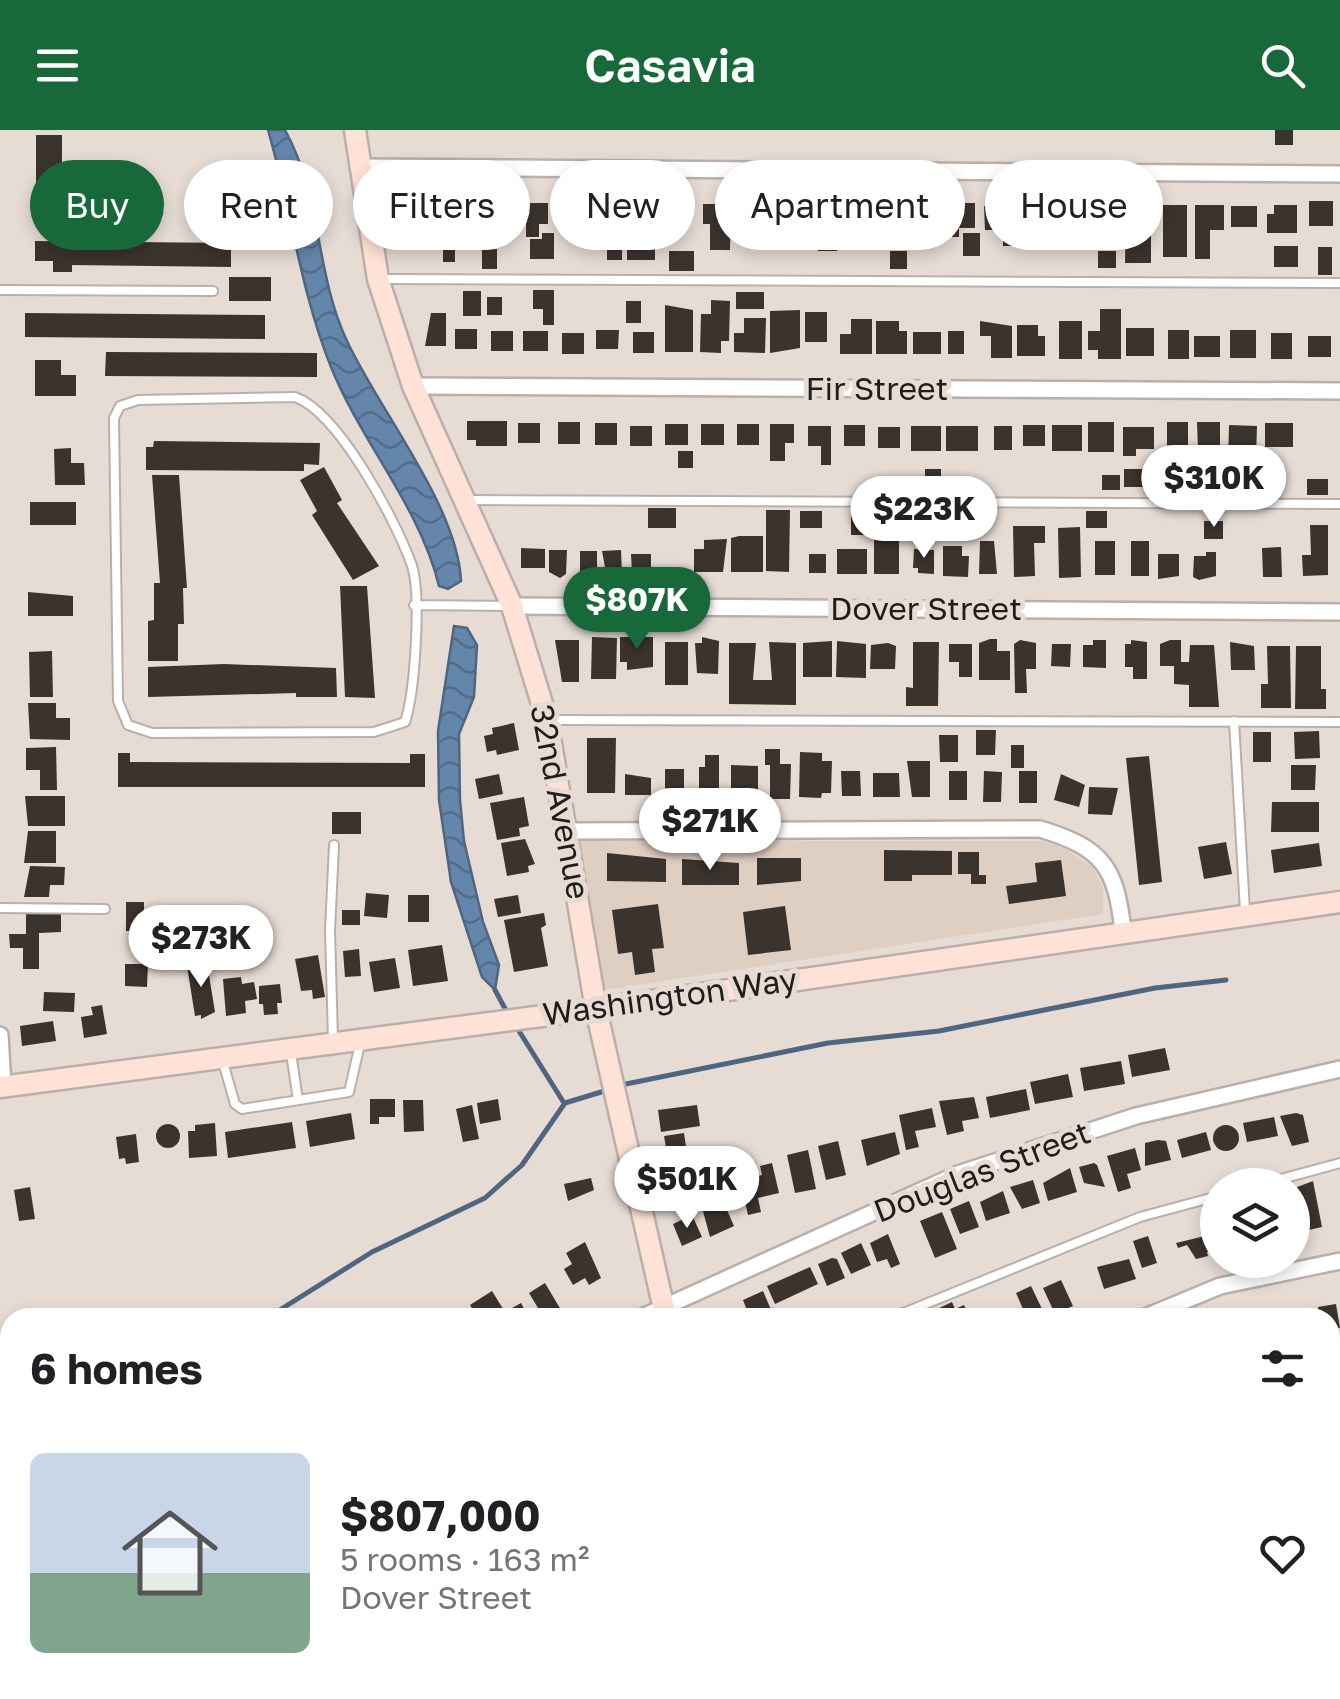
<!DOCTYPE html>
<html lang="en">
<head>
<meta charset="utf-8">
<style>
  body { margin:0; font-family:"Golos Text",sans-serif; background:#f6f6f6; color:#202124; height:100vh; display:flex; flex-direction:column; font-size:38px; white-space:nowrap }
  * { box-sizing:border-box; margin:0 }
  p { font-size:32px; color:#757577 }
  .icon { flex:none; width:55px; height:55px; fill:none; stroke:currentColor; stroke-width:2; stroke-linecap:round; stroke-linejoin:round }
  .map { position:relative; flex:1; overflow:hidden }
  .drawer { position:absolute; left:0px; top:1178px; width:1340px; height:392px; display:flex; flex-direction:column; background:#fff; border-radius:30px 30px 0 0; box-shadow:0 5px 15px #0003 }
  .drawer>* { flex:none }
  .top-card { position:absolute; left:30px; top:30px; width:1280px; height:90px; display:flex; gap:20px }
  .fabs { position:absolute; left:1200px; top:1038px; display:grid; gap:20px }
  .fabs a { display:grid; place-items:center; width:110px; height:110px; border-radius:50%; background:#fff; box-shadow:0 5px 15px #0003; font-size:50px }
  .price { position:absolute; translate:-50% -85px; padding:0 22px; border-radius:35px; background:#fff; color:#222; font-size:32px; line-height:65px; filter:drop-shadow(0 2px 5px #0008) }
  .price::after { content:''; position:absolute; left:50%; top:60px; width:30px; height:22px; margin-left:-15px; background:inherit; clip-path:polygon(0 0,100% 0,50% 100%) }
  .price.active { background:#18693a; color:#fff }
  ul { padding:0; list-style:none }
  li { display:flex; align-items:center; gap:30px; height:250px; padding:0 30px }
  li+li { border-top:2px solid #e0e0e0 }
  li span { display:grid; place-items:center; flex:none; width:280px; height:200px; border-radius:15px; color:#555 }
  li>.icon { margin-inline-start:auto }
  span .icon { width:120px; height:120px; fill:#fffc; stroke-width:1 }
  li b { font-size:42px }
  h2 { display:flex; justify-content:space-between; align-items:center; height:120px; padding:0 30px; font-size:42px }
  .chip { padding:0 35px; border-radius:45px; background:#fff; box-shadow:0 5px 15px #0003; font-size:35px; line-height:90px }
  .chip.active { background:#18693a; color:#fff }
  header { display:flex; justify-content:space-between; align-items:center; height:130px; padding:0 30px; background:#18693a; color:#fff; font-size:45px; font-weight:600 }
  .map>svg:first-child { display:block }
  .built { fill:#dfcec2 }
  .water { fill:url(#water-waves); stroke:#506680; stroke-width:2.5 }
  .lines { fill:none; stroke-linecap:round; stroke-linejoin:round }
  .stream { stroke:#506680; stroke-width:5 }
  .building { fill:#3b332d }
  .lane-casing { stroke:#bab0a9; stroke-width:12 }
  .street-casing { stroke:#bab0a9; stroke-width:20 }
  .secondary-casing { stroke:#bab0a9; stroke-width:25 }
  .lane { stroke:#fff; stroke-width:8 }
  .street { stroke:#fff; stroke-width:15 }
  .secondary { stroke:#fee2d7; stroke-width:20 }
  .labels { text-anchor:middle; stroke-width:10; stroke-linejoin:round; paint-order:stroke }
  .street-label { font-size:32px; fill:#211d1a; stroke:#e6dcd4 }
</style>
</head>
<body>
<header><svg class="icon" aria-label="menu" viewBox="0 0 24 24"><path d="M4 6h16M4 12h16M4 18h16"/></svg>Casavia<svg class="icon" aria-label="search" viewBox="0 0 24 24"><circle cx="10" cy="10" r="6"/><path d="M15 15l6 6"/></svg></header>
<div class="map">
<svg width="1340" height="1569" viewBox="0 0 1340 1569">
  <defs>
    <pattern id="water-waves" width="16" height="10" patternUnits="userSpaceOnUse" patternTransform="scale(2.5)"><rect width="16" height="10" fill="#6486ab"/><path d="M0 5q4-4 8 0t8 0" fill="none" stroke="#526d8a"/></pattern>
  </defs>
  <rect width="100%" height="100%" fill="#e6dcd4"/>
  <!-- built -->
  <path class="built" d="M576 711H1041L1064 718 1092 737 1103 758V784L605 860Z"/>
  <!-- water -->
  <path class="water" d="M268 0H285C322 67 315 143 347 211 379 280 458 377 461 451L448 459 439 456C420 377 361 312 331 237 300 160 291 79 268 0Z
    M454 496 467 498 477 515 474 567 459 604 460 670 464 711 483 792 499 835 495 860 482 847 451 752 439 670 438 601Z"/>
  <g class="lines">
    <!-- stream -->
    <path class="stream" d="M495 860 508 884
      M514 893 564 973
      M621 955 828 913 939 901 1155 858 1226 850
      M267 1188 372 1122 485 1068 522 1035 565 973 611 959
      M0 1344 10 1340"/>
  </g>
  <!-- building -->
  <path class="building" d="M1275 0H1293V15H1275Z
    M36 5H62V56H36Z
    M34 61H76V107H51V82H34Z
    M396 71H439V94H396Z
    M450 71H477V91H450Z
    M1020 71H1049V117H1021Z
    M1309 71H1333V96H1309Z
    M633 72H654V93H633Z
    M526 73H548V94H539V107H526Z
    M561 73H584V92H561Z
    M619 73V95H595V74Z
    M668 73H690V94H668Z
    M948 73H975V98H959V107H948Z
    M489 74H512V93H489Z
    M703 74H731L730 120H710V94H703Z
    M738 74H761V103H749V95H738Z
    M775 74H796V93H775Z
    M810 74H833V95H810Z
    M878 74H905V93H896V107H878Z
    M923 74H941V92H930V107H915V92H923Z
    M1098 75H1118V94H1098Z
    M1126 75H1151V133H1125Z
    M1163 75H1187V127H1163Z
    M1195 75H1224V100H1210V129H1195Z
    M1274 75H1297V103H1267V84H1274Z
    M984 76H1011L1015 116H1003V100H985Z
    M1054 76H1081L1085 107H1069V96H1054Z
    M1231 76H1257V97H1231Z
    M846 77H868L867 97H845Z
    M627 98H655V130H627Z
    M818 100H837V121H818Z
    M443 101H455V132H443Z
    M542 103H554V129H530V109H542Z
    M963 103H980V126H963Z
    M607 110H622V130H607Z
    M35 111 231 113V137L72 135V142H53V131H35Z
    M1274 116H1298V137H1274Z
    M1318 117H1332V145H1318Z
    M497 119V139H482V120Z
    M669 121H694V141H669Z
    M890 121H907V139H890Z
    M1098 121H1116V138H1098Z
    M229 147H271V171H229Z
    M533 160H554V195H543V179H533Z
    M463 161H481V186H463Z
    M736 162H764V179H736Z
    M487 167H502V185H487Z
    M711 170 730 171 729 211H721V223L700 222 701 184H711Z
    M626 171H641V193H626Z
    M665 175 693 180V222H665Z
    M1100 179H1121V229H1098V220H1088V201H1100Z
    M800 180V218L770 223V181Z
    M805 182H827V212H805Z
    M25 183 265 185V209L25 207Z
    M431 183H446V216H425Z
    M744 188H766L765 223 734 222V203H744Z
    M851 189H872V224H840V204H851Z
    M876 191H899V201H907V224H876Z
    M980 191 1012 196V228H991V206H980Z
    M1059 191H1082V229H1059Z
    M1017 195H1038V206H1045V226H1017Z
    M1126 198H1154V226H1126Z
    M455 199H477V219H455Z
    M596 200H619L618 219H596Z
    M1168 200H1189V229H1168Z
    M1230 200H1256V228H1230Z
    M491 201H513V221H491Z
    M523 201H548V221H523Z
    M948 201H964V224H948Z
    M633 202H654V223H633Z
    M913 202H941V224H913Z
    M562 203H584V224H562Z
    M1271 203H1292V229H1271Z
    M1194 206H1220V227H1194Z
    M1308 206H1331V227H1308Z
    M106 222 317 223V247L105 246Z
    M35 230H61V245H76V266H35Z
    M467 291H507V316H476V310H467Z
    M558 292H580V314H558Z
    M1088 292H1114V322H1088Z
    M1167 292H1188V324H1167Z
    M1197 292H1220V319L1198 320Z
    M518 293H540V313H518Z
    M595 293H617V315H595Z
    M1265 293H1293V317H1265Z
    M665 294H688V315H665Z
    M701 294H724V315H701Z
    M737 294H759V315H737Z
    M770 294H794V313H785V331H770Z
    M844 295H865V316H844Z
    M1023 295H1045V316H1023Z
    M1052 295H1082V321H1052Z
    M1229 295 1257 296 1256 327H1246L1245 344H1220V332H1228Z
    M630 296H652V316H630Z
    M808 296H831V335H821V316H808Z
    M911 296H941V321H911Z
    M946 296H978V321H946Z
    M994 296H1012V320H994Z
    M878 297H900V318H878Z
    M1123 297H1154V319H1136V326H1123Z
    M154 311 320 313 319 335 304 334V341L146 340V317H153Z
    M71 318V333H84L85 355H55L54 319Z
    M678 321H693V338H678Z
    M324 337 342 370 337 373 379 436 353 450 312 385 317 381 300 350Z
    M925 339H941V362H925Z
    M1124 339H1147V357H1124Z
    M152 345H179L187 458H183L184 494H178V531H148V491L154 490V453H160Z
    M1102 345H1120V360H1102Z
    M1307 349H1328V365H1307Z
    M30 372H76V395H30Z
    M648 378H676V398H648Z
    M959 378H976V398H958Z
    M766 380H790L789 442 766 441Z
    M800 381H822V398H800Z
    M851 381H870L869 405H851Z
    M1086 381H1107V398H1086Z
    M1204 391H1223V409H1204Z
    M1310 395H1328V445L1303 446 1302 425H1311Z
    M1013 396H1045V413H1034L1035 446 1014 447Z
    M1080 397 1081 447 1059 448 1058 398Z
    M739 406H763V442H731V408Z
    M874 407H899V444H874Z
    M727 409 723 442H694V419H704V410Z
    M980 411H994L997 444H979Z
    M1095 411H1115V445H1095Z
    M1131 411H1149V446H1131Z
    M943 416H962V426H969L968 447 943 446Z
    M1281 417 1282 447H1263L1262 418Z
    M521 418 545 419V438H521Z
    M837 419H867V444H837Z
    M914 419 934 420V444L918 443V438H913Z
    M549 420H567L566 444 560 448 549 442Z
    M621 420 622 445 607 448 602 421Z
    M580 421H597V448L580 444Z
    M1206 422H1216V446L1199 450 1193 447 1194 426H1206Z
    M631 424H651V442H632Z
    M809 424H826V443H809Z
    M1158 424H1179V446L1158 449Z
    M340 456H367L375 568 345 567Z
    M28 462 73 466V486H28Z
    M592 507 617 508 616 549H591Z
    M620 507H653V537L627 540V532H620Z
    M702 507 719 511 718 544 697 543 695 513H702Z
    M990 509H997V521H1010V550H979V513Z
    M555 510H579V552H562Z
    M1020 510 1036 513V539H1026L1027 563H1015L1014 514Z
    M1093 510H1106V538L1083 537V515H1093Z
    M1131 510 1147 512V549H1133V537H1125V514H1131Z
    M1170 510H1181V532H1189L1190 515H1214L1219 577H1189V555L1174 554V536H1160V514Z
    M832 511V547H803V513Z
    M837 511 866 514V548L836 547Z
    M665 512H688V555H665Z
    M769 512 796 513V575L729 574V513H756L753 550H772Z
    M913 512H939L938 576H906V557L913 558Z
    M1230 512 1254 516 1255 540H1231Z
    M888 513 896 516 895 539H870L871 515Z
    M949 514H972V547H959V532H949Z
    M1052 514H1071L1070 537 1051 536Z
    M1267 516H1290L1291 578H1261V554H1268Z
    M1296 516H1321V559H1326V579H1295Z
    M52 521 53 567H30L29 522Z
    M224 534 336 538 337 567H296V563L148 567V537Z
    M28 573H56V588H70V610L30 609Z
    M514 593 519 620 497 625 496 620 487 622 484 606 493 604 492 598Z
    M976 600H996L995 625H976Z
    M1319 601 1320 628 1295 629 1294 602Z
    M1253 602H1271V632H1253Z
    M939 605H958V632H940Z
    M587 608H616L615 663H587Z
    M1011 615H1024V638H1011Z
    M56 617 57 660H40V640H26V618Z
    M765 619H780V634H791L790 669H770V635H765Z
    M800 622 822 623V631H832L831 663H822L821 668 799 667Z
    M118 623H130V632L410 633V624H425V657H118Z
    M705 625H719V666H699V637H705Z
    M1149 626 1162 752 1139 755 1126 628Z
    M907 631H930V667H912Z
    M731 635 758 636V666H731Z
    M1291 635H1316L1315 660H1291Z
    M665 639H684V669L665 668Z
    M841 641H860L861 666H842Z
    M949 641H967V670H949Z
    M984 641 1002 642 1001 672H983Z
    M1019 641H1037V673H1019Z
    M873 643H899L900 667H873Z
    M499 644 503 664 479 669 475 649Z
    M625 644 651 648V665H625Z
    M1061 644 1085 655 1079 677 1054 670Z
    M1089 657 1118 658 1112 685 1088 684Z
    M25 666H65V696H28Z
    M524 667 529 696 519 698 520 706 497 710 490 673Z
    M1272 672H1319V702H1271Z
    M332 682H361V704H332Z
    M28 701H56V733H24Z
    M525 709 535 734 528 736 529 742 507 746 501 713Z
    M1226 712 1232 744 1204 749 1198 717Z
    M1319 713 1322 736 1274 743 1271 720Z
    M884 720 952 721V745H912V751H884Z
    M958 722H979V745H986V754H971V744H958Z
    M607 723 666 729V752L607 751Z
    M757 728H801V751L757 755Z
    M682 729 739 733V755H682Z
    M1061 730 1066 766 1009 774 1006 756 1037 752 1035 733Z
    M30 736 65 737 64 755H50L49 767H24Z
    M366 763 389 765 387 788 364 786Z
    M408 765H429V792H408Z
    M518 765 521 783 498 787 494 769Z
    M126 772H144V801H126Z
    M658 774 664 818 652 819 655 842 635 845 632 822 618 824 612 780Z
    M785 776 791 820 748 825 743 782Z
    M342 780H360V795H342Z
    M61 781V802L39 803V839H23V818H10L9 804H26V782Z
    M544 783 546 795 541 798 548 836 514 842 504 790Z
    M442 815 448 851 413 856 408 820Z
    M359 819 361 846 345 847 343 821Z
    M318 825 325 867 313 869 312 860 301 861 295 829Z
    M395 828 400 858 374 862 369 832Z
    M207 833 215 882 201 889V885L195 886 187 836Z
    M125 834H148L147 857 125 856Z
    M241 847 242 854 254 852 257 869 245 871 246 883 226 886 223 849Z
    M280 854 282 873H277L278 884 264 885 263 874H259V856Z
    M44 862 75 863 74 882 43 881Z
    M102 875 107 904 84 908 81 887 93 885 91 877Z
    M53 891 56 911 22 916 20 896Z
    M1165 918 1170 940 1132 947 1128 925Z
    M1121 931 1125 954 1084 961 1080 938Z
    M1068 944 1073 967 1035 974 1030 952Z
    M1026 959 1030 980 990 988 986 967Z
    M974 967 979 988 962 991 964 1001 947 1005 939 971Z
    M370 969H395V987H379V994H370Z
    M498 969 501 990 480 994 477 973Z
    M403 970H423L424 1001 404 1002Z
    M472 975 479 1009 463 1012 456 979Z
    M697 975 700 996 661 1002 658 980Z
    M932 978 936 997 915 1001 919 1017 906 1020 899 985Z
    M351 983 355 1009 310 1017 306 991Z
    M1296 983 1303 985 1309 1012 1292 1016 1280 986Z
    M1274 987 1278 1006 1247 1012 1243 993Z
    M292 992 296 1018 228 1028 225 1002Z
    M215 993 217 1026 189 1028 188 1001H195V995Z
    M156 1006a12 12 0 1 1 24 0a12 12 0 1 1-24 0Z
    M1213 1008a13 13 0 1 1 26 0a13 13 0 1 1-26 0Z
    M895 1002 900 1024 867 1036 861 1010Z
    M1206 1002 1211 1020 1182 1028 1177 1010Z
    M684 1003 690 1044 671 1047 664 1006Z
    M136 1004 139 1032 126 1034 125 1028 119 1029 116 1007Z
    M1158 1010 1166 1011 1171 1030 1145 1036V1013Z
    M838 1011 846 1045 826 1050 818 1016Z
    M1135 1018 1141 1040 1127 1044 1131 1058 1118 1062 1107 1026Z
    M808 1020 816 1059 795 1063 787 1025Z
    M755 1032 758 1046 762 1045 760 1036 772 1033 779 1063 758 1068 761 1082 748 1085 737 1036Z
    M1094 1033 1097 1035 1105 1057 1084 1053 1079 1037Z
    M1070 1038 1077 1062 1048 1071 1043 1053Z
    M591 1048 594 1060 568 1071 564 1054Z
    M677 1049 683 1061 666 1070 660 1059Z
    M1033 1050 1040 1073 1022 1079 1010 1057Z
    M1313 1051 1322 1097 1304 1101 1300 1078 1292 1080V1059Z
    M30 1057 35 1089 19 1091 14 1060Z
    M1003 1061 1010 1083 986 1091 980 1072Z
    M720 1064 734 1096 710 1107 700 1070Z
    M969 1071 979 1097 960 1104 950 1079Z
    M942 1082 957 1119 935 1128 920 1091Z
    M692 1085 702 1107 682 1116 673 1094Z
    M888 1104 900 1134 891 1138 887 1129 877 1132 870 1113Z
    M1209 1105 1213 1121 1207 1122 1208 1126 1196 1129 1187 1115 1178 1118 1176 1113Z
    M1148 1106 1157 1133 1142 1138 1133 1111Z
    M585 1112 601 1148 589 1155 585 1148 573 1155 564 1139 572 1134 566 1123Z
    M861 1113 871 1135 851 1144 841 1123Z
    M832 1128 837 1129 845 1148 827 1156 818 1134Z
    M1129 1129 1136 1149 1104 1159 1097 1137Z
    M810 1137 818 1154 775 1174 767 1156Z
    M1061 1150 1073 1176 1055 1184 1043 1158Z
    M545 1153 561 1180 549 1188H544L529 1163Z
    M1031 1156 1043 1181 1013 1188 1012 1184 1023 1179 1016 1163Z
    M492 1161 505 1182 521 1173 529 1188H478L470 1175Z
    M763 1161 772 1182 750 1188 743 1170Z
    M952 1172 955 1179 964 1175 968 1184 965 1188H938L935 1180Z
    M1336 1174 1340 1198 1330 1199V1188H1310L1319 1184 1318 1177Z
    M188 1560H224L230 1566 190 1569 185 1563Z
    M452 1560H491L494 1564 488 1569H460Z
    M648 1560H681L692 1569H659Z
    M824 1560H852L860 1569H832Z
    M1254 1560H1295L1257 1569Z"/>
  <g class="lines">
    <!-- lane casing -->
    <g class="lane-casing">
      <path id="lane" d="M382 149 1340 153
        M0 160 213 161
        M295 267C338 282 395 389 411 433 422 461 415 562 405 592L374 602 152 603 128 595 118 571 114 288 120 276 138 270Z
        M469 370 1340 374
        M414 475 510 476
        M547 590 1340 592
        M1234 591 1245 781
        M0 778 105 779
        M333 910 330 801 334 715
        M291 923 298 970
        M223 932 235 974 242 979 349 962 360 914
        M1259 1055 1340 1033
        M891 1188 1140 1087 1218 1066
        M1330 1474 1340 1472
        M1104 1569 1120 1560"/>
    </g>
    <!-- street casing -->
    <g class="street-casing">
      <path id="street" d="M358 37 1340 44
        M413 256 1340 261
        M512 476 1340 482
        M568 701 1040 699C1103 718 1116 737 1123 801
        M0 905 3 956
        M640 1188 958 1044 1136 986 1340 939
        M1143 1188 1220 1156 1340 1131
        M1330 1360 1340 1358
        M126 1569 134 1560
        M391 1569 400 1560
        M609 1569 615 1560
        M915 1569 926 1560"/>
    </g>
    <!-- secondary casing -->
    <g class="secondary-casing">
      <path id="secondary" d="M355 0 378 149 413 256 512 476 547 590 596 879 666 1188
        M0 957 596 879 1340 772
        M756 1560 758 1569"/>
    </g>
    <!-- lane -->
    <use href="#lane" class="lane"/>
    <!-- street -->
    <use href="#street" class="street"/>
    <!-- secondary -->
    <use href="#secondary" class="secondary"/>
  </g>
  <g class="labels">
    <!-- street labels -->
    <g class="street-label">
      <text x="877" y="270">Fir Street</text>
      <text x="926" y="490">Dover Street</text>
      <text transform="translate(560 672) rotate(79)" y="11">32nd Avenue</text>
      <text transform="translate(670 867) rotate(-8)" y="11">Washington Way</text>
      <text transform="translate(982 1042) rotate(-21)" y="11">Douglas Street</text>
    </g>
  </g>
</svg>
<div class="fabs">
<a><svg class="icon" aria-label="layers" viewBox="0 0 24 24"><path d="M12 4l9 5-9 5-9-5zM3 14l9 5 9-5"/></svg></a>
</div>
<b class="price" style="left:1214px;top:400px">$310K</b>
<b class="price" style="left:924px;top:431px">$223K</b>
<b class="price active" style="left:637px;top:522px">$807K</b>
<b class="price" style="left:710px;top:743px">$271K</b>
<b class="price" style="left:201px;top:860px">$273K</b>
<b class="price" style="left:687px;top:1101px">$501K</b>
<div class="top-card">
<a class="chip active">Buy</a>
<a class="chip">Rent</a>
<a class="chip">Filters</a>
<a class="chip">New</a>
<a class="chip">Apartment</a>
<a class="chip">House</a>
</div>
<section class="drawer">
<h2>6 homes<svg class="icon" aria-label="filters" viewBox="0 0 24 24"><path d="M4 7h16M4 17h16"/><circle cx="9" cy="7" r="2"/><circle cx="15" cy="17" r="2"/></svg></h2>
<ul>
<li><span style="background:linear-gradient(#c9d6e8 60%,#7fa58c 0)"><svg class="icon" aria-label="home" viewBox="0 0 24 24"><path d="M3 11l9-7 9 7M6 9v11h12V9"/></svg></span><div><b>$807,000</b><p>5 rooms · 163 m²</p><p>Dover Street</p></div><svg class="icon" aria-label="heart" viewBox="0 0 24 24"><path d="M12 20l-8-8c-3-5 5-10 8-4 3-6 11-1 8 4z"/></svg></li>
</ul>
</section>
</div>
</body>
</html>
